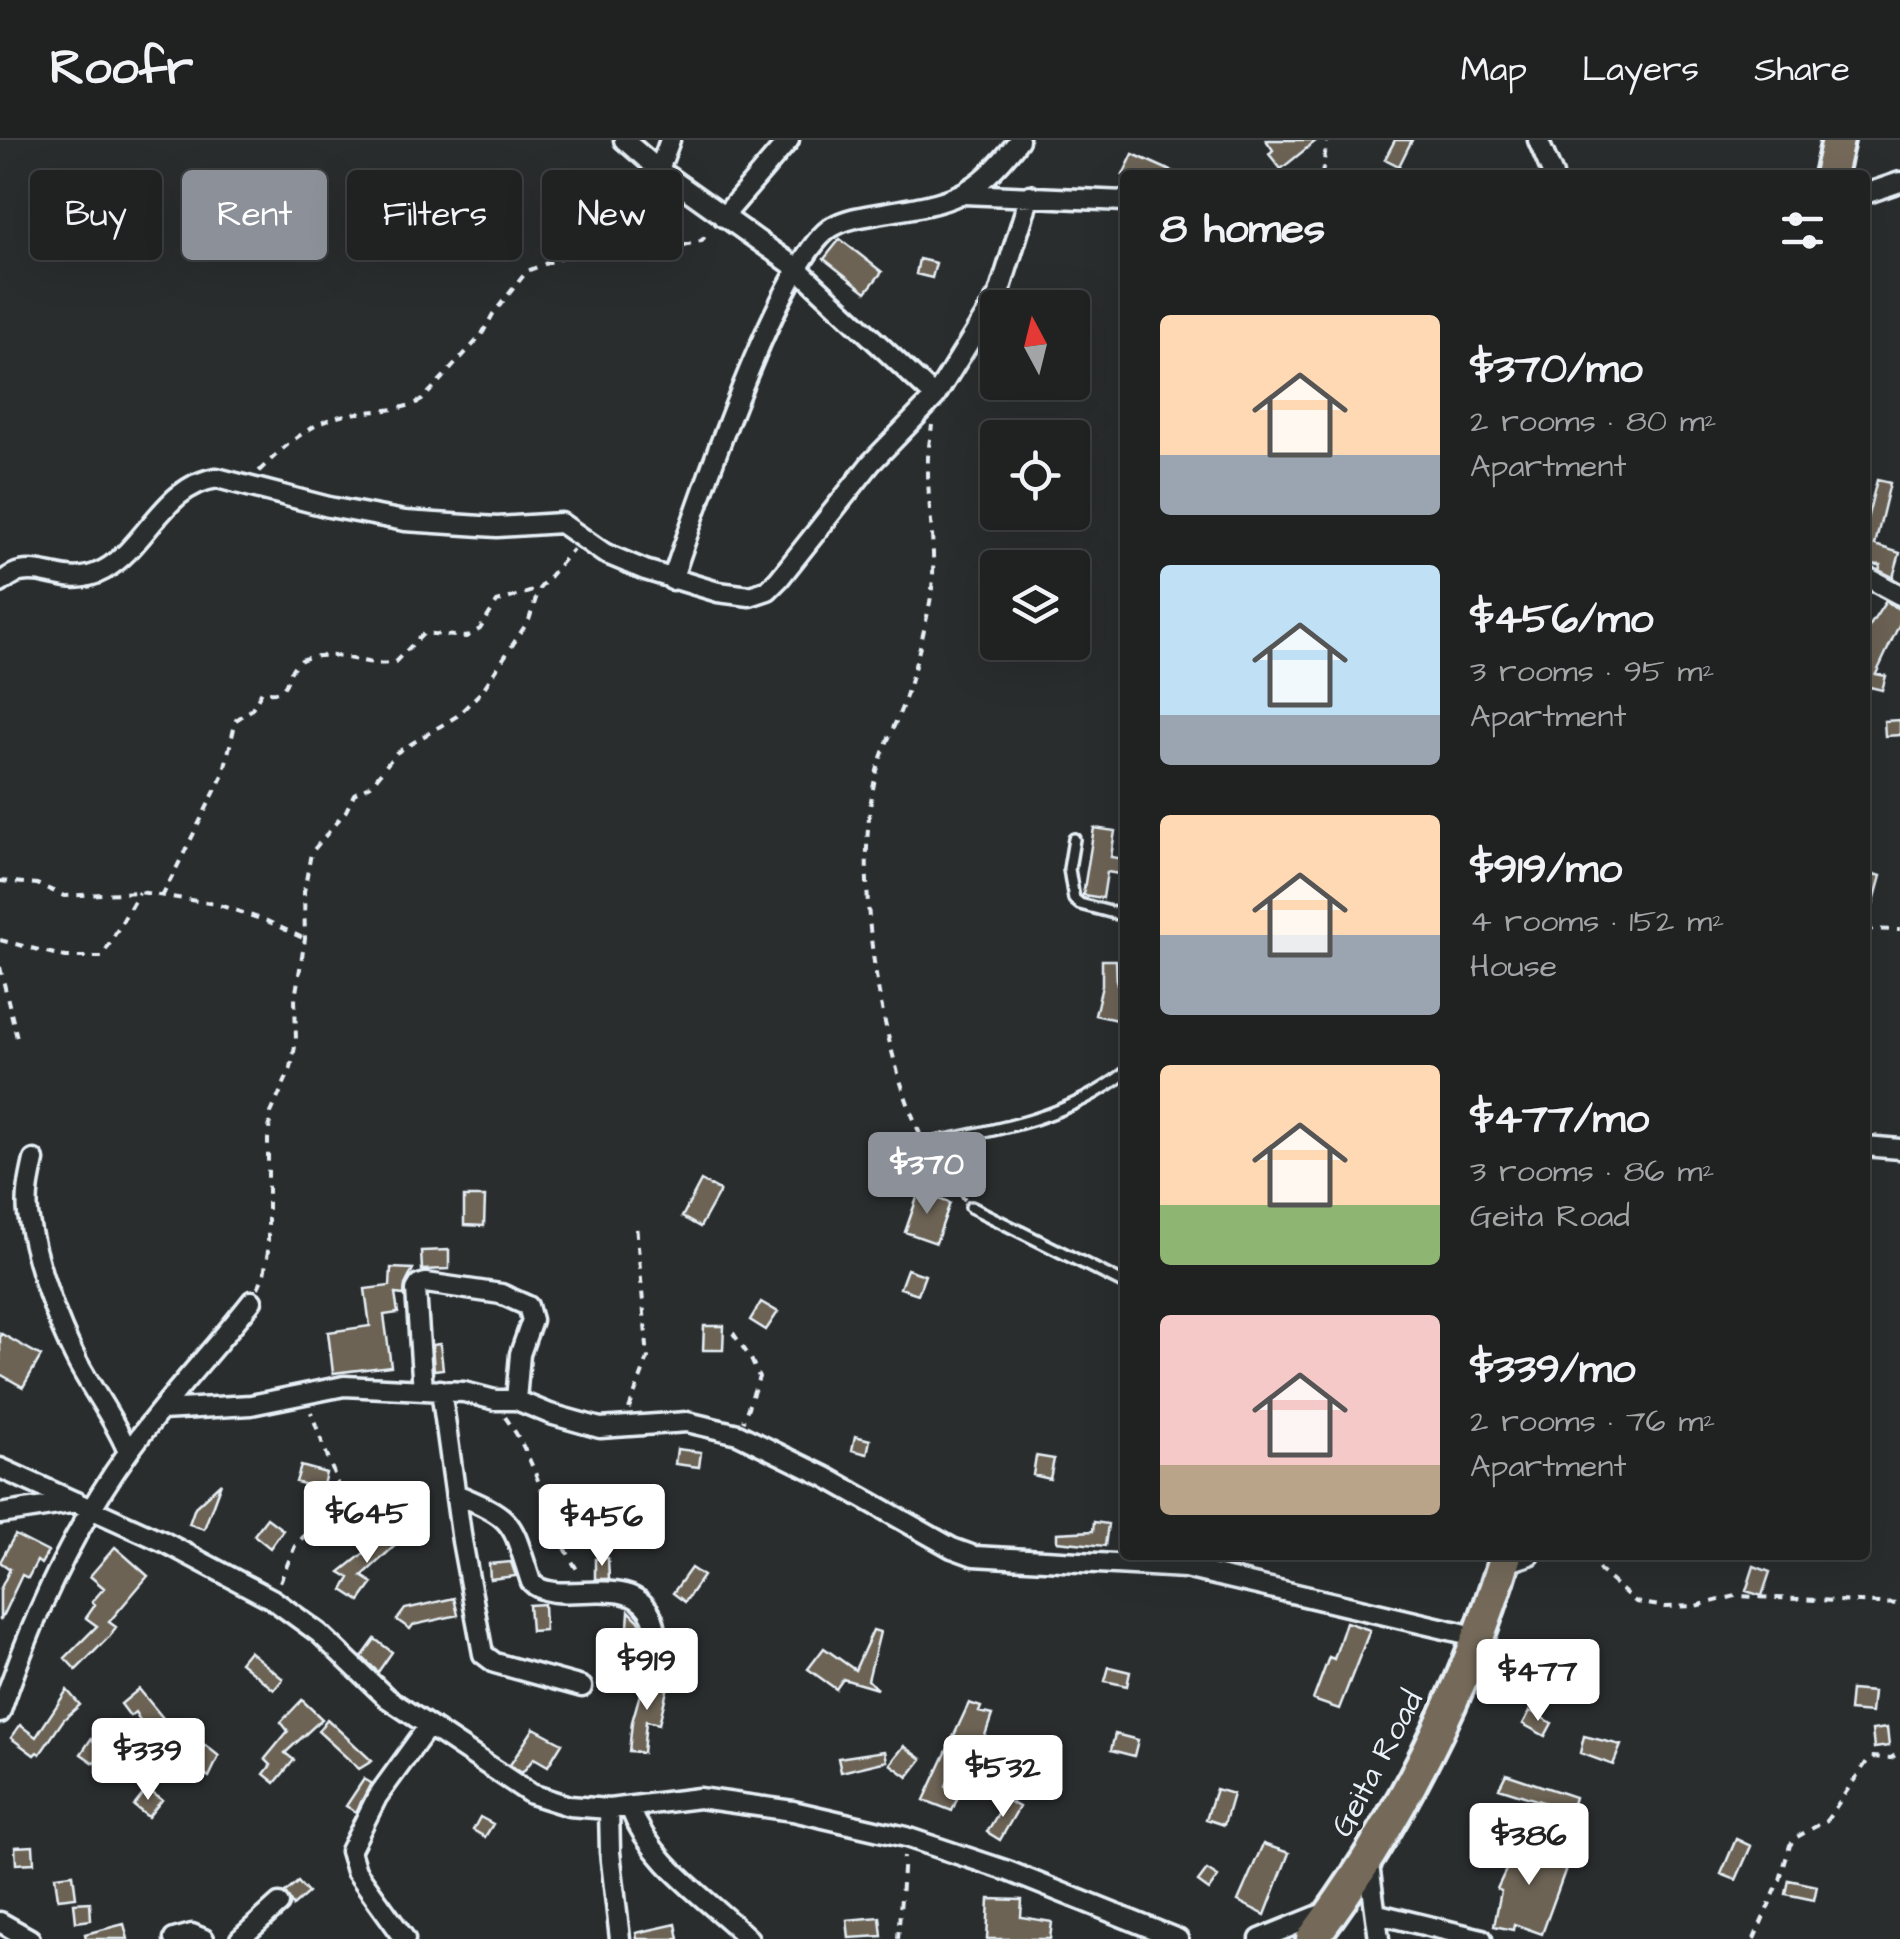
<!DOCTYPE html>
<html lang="en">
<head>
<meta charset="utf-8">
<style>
  body { margin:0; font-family:"Architects Daughter",sans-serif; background:#2d2f2f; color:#f1f3f6; height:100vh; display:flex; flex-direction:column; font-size:38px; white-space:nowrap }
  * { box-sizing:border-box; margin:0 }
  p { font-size:32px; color:#a2a4a5 }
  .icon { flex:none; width:55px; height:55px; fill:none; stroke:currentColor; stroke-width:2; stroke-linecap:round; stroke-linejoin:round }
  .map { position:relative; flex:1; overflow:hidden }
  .side { position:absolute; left:1120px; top:30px; width:750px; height:1390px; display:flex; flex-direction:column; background:#202222; border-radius:10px; box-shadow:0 10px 40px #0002,0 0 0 2px #3d3f40 }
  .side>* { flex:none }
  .banner { position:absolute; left:30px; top:30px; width:940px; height:90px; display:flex; gap:20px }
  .needle { width:65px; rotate:353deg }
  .fabs { position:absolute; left:980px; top:150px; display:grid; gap:20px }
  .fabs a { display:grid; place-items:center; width:110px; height:110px; border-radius:10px; background:#202222; box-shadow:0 10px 40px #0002,0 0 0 2px #3d3f40; font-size:50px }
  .price { position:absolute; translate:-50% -85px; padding:0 22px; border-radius:10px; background:#fff; color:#222; font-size:32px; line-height:65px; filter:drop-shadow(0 2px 5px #0008) }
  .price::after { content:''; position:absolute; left:50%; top:60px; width:30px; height:22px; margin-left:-15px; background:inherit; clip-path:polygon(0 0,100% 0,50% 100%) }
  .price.on { background:#8c9099; color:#fff }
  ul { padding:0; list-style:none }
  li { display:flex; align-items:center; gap:30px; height:250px; padding:0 40px }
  li span { display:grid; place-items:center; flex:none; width:280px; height:200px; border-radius:10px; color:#555 }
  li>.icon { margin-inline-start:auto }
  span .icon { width:120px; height:120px; fill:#fffc; stroke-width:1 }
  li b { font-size:42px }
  h2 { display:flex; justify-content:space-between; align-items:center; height:120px; padding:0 40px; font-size:42px }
  .tag { padding:0 35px; border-radius:10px; background:#202222; box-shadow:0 10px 40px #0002,0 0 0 2px #3d3f40; font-size:35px; line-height:90px }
  .tag.on { background:#8c9099; color:#fff }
  header { display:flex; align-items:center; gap:60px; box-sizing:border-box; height:140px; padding:0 50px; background:#202222; border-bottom:2px solid #3d3f40 }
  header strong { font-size:48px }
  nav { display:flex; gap:55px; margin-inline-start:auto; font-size:35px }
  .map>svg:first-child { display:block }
  .building { fill:#6c6454; stroke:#e8f1f8; stroke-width:2.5 }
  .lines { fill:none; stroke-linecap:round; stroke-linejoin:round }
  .service-casing { stroke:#e8f1f8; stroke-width:16 }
  .minor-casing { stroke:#e8f1f8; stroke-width:25 }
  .trunk-casing { stroke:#e8f1f8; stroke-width:38 }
  .path { stroke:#e8f1f8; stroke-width:4; stroke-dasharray:8 8; stroke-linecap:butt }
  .service { stroke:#2a2d2e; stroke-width:9 }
  .minor { stroke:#2a2d2e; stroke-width:18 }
  .trunk { stroke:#746a5a; stroke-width:30 }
  .labels { text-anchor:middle; stroke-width:10; stroke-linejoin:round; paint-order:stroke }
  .street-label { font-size:32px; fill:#e8f1f8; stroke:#2a2d2e }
</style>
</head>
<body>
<header>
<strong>Roofr</strong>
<nav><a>Map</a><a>Layers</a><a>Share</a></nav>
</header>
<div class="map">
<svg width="1900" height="1799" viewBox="0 0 1900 1799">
  <rect width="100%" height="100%" fill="#2a2d2e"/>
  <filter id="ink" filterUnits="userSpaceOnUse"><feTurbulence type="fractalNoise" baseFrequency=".01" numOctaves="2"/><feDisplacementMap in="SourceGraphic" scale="20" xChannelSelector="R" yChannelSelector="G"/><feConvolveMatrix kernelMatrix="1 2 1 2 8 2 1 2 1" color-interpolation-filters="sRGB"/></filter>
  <g filter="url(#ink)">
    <!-- building -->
    <path class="building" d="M1266 0H1317L1281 29 1269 14 1273 10Z
      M1395 0H1412L1399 26 1385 19Z
      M1133 14 1180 35H1123Z
      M840 99 882 132 866 152 824 119Z
      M919 119 936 123 932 138 916 134Z
      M1877 340 1890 343 1875 405 1900 413 1893 437 1879 430 1881 425 1865 424V387Z
      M1886 461 1900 470V483L1876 534 1886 536 1882 550 1870 547 1865 558V493Z
      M1900 580V595L1885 596 1884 581Z
      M1094 688 1115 691 1111 717 1125 719V735L1107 732 1103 758 1083 755Z
      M1865 732 1881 736 1869 779 1865 778Z
      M1102 820H1116L1117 844 1125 846V882L1095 875 1102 846Z
      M701 1041 720 1051 700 1087 682 1077Z
      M919 1052 950 1063 936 1103 905 1092Z
      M464 1057H485L484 1086 464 1085Z
      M449 1110V1129L422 1130 421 1111Z
      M391 1128 413 1129 405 1145 404 1155 395 1154 398 1173 384 1175 391 1226 333 1233 328 1192 370 1186 365 1149 390 1146Z
      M907 1129 925 1135 918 1154 900 1148Z
      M761 1162 778 1172 766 1190 750 1180Z
      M704 1186H724L723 1210H703Z
      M0 1193 41 1216 23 1247 0 1234Z
      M440 1204 443 1229 434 1230 432 1205Z
      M855 1296 870 1300 867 1314 852 1310Z
      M677 1309 701 1312 699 1327 675 1324Z
      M1036 1316 1054 1319 1050 1339 1033 1335Z
      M301 1326 326 1333 322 1349 296 1342Z
      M221 1343 204 1389 189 1384 195 1367Z
      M267 1378 283 1390 270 1408 254 1395Z
      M1094 1382 1108 1384 1105 1406 1057 1401V1393L1093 1391Z
      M393 1390 401 1400 362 1436 373 1443 360 1461 343 1450 350 1438 340 1432Z
      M15 1395 48 1412 41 1424 37 1421 28 1438 22 1435 0 1481V1450L10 1429 0 1422Z
      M115 1407 148 1436 109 1482 116 1487 109 1497 76 1530 65 1518 97 1486 86 1478 95 1465 92 1462 104 1448 90 1436Z
      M608 1418 609 1439H595V1419Z
      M511 1422 516 1436 490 1439 489 1424Z
      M1754 1426 1770 1432 1762 1456 1746 1451Z
      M691 1428 703 1436 685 1462 673 1453Z
      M454 1458 458 1475 413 1485 410 1489 397 1480 405 1469Z
      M544 1464 545 1490 531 1491 529 1465Z
      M629 1471 642 1484V1503H627Z
      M1346 1482 1370 1490 1339 1569 1313 1560 1329 1517 1334 1519Z
      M873 1490 880 1492 868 1540 877 1549 843 1539 836 1549 808 1529 824 1508 855 1530Z
      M375 1499 392 1512 378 1532 362 1517Z
      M249 1511 283 1539 274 1550 240 1522Z
      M1109 1527 1130 1532 1127 1546 1105 1541Z
      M644 1540 668 1546 659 1584 646 1581 643 1613 629 1612 632 1582Z
      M139 1549 177 1595 157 1608 135 1572 130 1576 121 1564Z
      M67 1550 80 1565 64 1579 40 1614 37 1612 34 1615 11 1598 20 1585 36 1597Z
      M1851 1550 1873 1552 1871 1573 1849 1571Z
      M302 1560 322 1579 285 1613 294 1620 275 1643 264 1634 271 1625 265 1619 288 1591 281 1582Z
      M969 1563 981 1567 979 1572 992 1575 975 1625 958 1620 946 1646 960 1652 952 1671 924 1660Z
      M1530 1571 1552 1583 1545 1596 1523 1584Z
      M327 1579 372 1621 359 1629 318 1591Z
      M534 1588 562 1603 548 1626 534 1618 522 1633 510 1625Z
      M1887 1588 1889 1606 1874 1608 1872 1590Z
      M1115 1594 1138 1600 1134 1616 1111 1610Z
      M1584 1596 1621 1605 1613 1625 1580 1613Z
      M91 1599 104 1608 94 1623 81 1614Z
      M205 1605 219 1616 209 1637 190 1624Z
      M904 1606 922 1619 908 1637 890 1624Z
      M885 1611 887 1621 841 1632 838 1618Z
      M1506 1634 1575 1657 1571 1671 1499 1648Z
      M364 1639 371 1643 356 1672 346 1666Z
      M147 1649 162 1660 148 1677 134 1666Z
      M1216 1649 1233 1654 1224 1685 1206 1679Z
      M1006 1660 1019 1667 1000 1700 987 1692Z
      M480 1677 493 1684 485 1697 473 1690Z
      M1736 1699 1751 1706 1736 1740 1721 1734Z
      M1520 1700 1569 1720 1542 1794 1514 1784 1513 1790 1494 1786 1501 1751 1497 1749Z
      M1263 1704 1289 1713 1265 1775 1238 1761Z
      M33 1706 34 1723 16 1724 15 1707Z
      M1207 1730 1218 1737 1209 1750 1198 1742Z
      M73 1734 76 1757 58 1759 55 1736Z
      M1789 1740 1817 1746 1814 1760 1786 1754Z
      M298 1742 308 1753 293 1766 285 1753Z
      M989 1759 1022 1760 1021 1777 1052 1782 1050 1799H987Z
      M90 1762 91 1780 76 1782 74 1763Z
      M880 1777 882 1796 849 1798 847 1780Z
      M124 1784 128 1799H86L85 1794Z
      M676 1784 679 1799H637L636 1793Z"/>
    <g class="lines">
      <!-- service casing -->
      <g class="service-casing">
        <path id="service" d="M1074 699 1069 729 1074 759 1080 764 1125 776
          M925 1004C997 990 1066 979 1125 933
          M971 1067 1125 1144"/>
      </g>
      <!-- minor casing -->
      <g class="minor-casing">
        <path id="minor" d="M624 0 659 30 798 129 935 257
          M1538 0 1553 35
          M659 30 670 0
          M963 54 1125 61
          M1865 54 1900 42
          M723 77 789 0
          M1865 436 1900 455
          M672 440C694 375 780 118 832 87 847 78 866 76 883 73 952 62 974 58 1019 0
          M0 443C6 439 13 433 20 432 49 426 69 449 104 430 147 406 164 345 217 338L329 367 405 381 497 387 561 383 604 413 645 430 718 452 750 456 768 450 779 439 871 323 935 257 999 154 1030 55
          M1865 1006 1900 1009
          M34 1020C30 1038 26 1055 28 1074 34 1119 57 1183 78 1223 94 1253 115 1280 128 1312
          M423 1250 416 1150 419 1145 426 1143 501 1154 528 1166 532 1180 520 1214 516 1260
          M441 1250 462 1401 483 1514 495 1523 582 1547
          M161 1270 251 1265 344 1246 464 1252 495 1260H516L550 1274 600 1288 687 1282 738 1294 826 1337 952 1408 974 1416 1185 1428 1479 1497
          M0 1328 164 1402 272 1459 319 1493 387 1558 531 1654 569 1666 609 1669 699 1658 793 1671 906 1697 1008 1731 1178 1799
          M456 1354C517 1379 511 1382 531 1442 557 1470 633 1427 653 1479 658 1493 659 1511 662 1525
          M0 1374 77 1362
          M1503 1424 1530 1415
          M0 1573C31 1481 72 1390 129 1311 167 1258 212 1212 252 1161
          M630 1668C652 1725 707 1758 749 1799
          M609 1669 610 1712 620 1799
          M1368 1717 1379 1799
          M1378 1774 1482 1799
          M0 1782 30 1799
          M174 1799 192 1794 204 1799
          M240 1799 279 1764
          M405 1799 356 1731 350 1711 377 1657 427 1588
          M1260 1799 1329 1771"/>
      </g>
      <!-- trunk casing -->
      <g class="trunk-casing">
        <path id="trunk" d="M1830 35 1838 0
          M1312 1799C1397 1686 1466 1550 1506 1415"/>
      </g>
      <!-- path -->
      <path class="path" d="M1322 35 1327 0
        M259 331C283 308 304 287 337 277 364 269 397 274 422 260L481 196 493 174 527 131 595 104 663 110 701 101 710 91
        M0 741 37 744 64 756 139 752 216 764 267 781 305 799
        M162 757 223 635 236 580 251 570 262 551C298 559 279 525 307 518 342 509 367 529 395 522L424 493 466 497 480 489 497 462 539 449
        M1865 789 1900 790
        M0 800 66 817H102L139 752
        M0 827 18 902
        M920 994C878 899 850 728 878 627 885 603 898 580 906 556 915 527 923 497 929 467 939 422 928 376 928 330 927 315 930 300 932 285
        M932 1015 943 1035 965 1060
        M258 1148 264 1135 268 1111V999L271 973 291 928 296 901 295 858 305 799 304 752 311 713 346 671 354 654 371 645 396 613 457 576 482 551 529 480 539 449 573 409
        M733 1193 751 1219 759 1237 743 1281
        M629 1269 648 1218 636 1084
        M505 1277C541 1325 547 1385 580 1434
        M1589 1415 1601 1432 1636 1462 1665 1467 1695 1466 1736 1456 1899 1464
        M280 1442 295 1406 338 1359 337 1342 311 1272
        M898 1799 904 1716
        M1754 1799 1780 1740 1790 1705 1797 1697 1827 1680 1870 1617 1891 1618 1900 1612"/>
      <!-- service -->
      <use href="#service" class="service"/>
      <!-- minor -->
      <use href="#minor" class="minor"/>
      <!-- trunk -->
      <use href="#trunk" class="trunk"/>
    </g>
  </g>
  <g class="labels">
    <!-- street labels -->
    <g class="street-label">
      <text transform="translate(1376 1623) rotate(-62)" y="11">Geita Road</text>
    </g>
  </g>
</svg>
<div class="fabs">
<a><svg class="needle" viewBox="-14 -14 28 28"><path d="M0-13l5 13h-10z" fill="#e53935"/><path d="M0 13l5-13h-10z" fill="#a2a4a5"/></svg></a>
<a><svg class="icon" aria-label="locate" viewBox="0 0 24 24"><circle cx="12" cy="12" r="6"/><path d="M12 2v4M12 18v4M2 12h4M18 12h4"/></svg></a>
<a><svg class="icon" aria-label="layers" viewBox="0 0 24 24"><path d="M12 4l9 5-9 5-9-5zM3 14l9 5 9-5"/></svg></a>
</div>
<b class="price on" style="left:927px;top:1077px">$370</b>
<b class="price" style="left:367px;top:1426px">$645</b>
<b class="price" style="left:602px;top:1429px">$456</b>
<b class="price" style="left:647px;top:1573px">$919</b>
<b class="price" style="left:1538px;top:1584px">$477</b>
<b class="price" style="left:148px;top:1663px">$339</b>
<b class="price" style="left:1003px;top:1680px">$532</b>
<b class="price" style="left:1529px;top:1748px">$386</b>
<div class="banner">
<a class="tag">Buy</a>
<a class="tag on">Rent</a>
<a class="tag">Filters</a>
<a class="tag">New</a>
</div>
<section class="side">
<h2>8 homes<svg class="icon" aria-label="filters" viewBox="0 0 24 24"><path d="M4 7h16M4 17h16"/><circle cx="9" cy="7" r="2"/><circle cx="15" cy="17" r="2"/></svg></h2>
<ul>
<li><span style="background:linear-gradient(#ffd9b3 70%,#9aa5b1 0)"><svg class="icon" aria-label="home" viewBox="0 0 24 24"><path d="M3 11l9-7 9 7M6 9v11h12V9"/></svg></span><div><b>$370/mo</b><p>2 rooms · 80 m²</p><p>Apartment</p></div></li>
<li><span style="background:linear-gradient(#bfe0f5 75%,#9aa5b1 0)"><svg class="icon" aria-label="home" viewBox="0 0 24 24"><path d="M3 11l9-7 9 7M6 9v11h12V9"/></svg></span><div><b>$456/mo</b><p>3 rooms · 95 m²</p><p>Apartment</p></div></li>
<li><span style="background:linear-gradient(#ffd9b3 60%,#9aa5b1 0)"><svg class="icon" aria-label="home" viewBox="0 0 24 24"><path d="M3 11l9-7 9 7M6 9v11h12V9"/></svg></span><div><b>$919/mo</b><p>4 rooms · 152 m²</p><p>House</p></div></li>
<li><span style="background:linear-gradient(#ffd9b3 70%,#8fb573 0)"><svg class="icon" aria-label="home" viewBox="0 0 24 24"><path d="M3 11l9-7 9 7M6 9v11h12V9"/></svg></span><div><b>$477/mo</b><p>3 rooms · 86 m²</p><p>Geita Road</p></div></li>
<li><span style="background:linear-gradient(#f6c9c9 75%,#b9a48a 0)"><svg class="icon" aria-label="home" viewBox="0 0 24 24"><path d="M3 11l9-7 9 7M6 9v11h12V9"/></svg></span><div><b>$339/mo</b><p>2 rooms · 76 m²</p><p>Apartment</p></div></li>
</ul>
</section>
</div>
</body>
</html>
